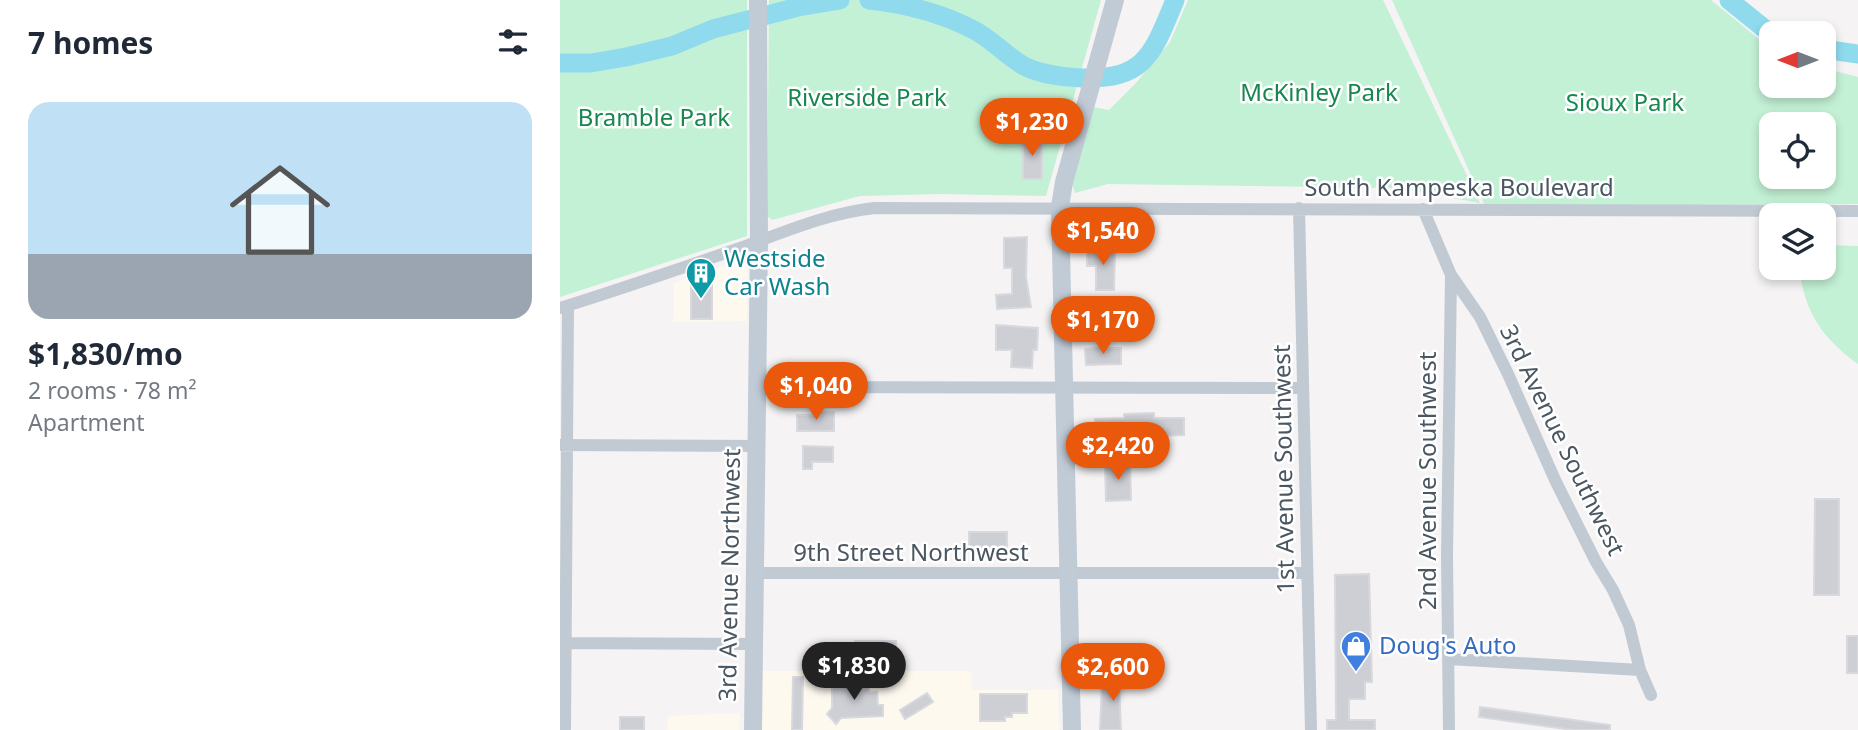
<!DOCTYPE html>
<html lang="en">
<head>
<meta charset="utf-8">
<style>
  body { margin:0; font-family:"Noto Sans",sans-serif; background:#f6f6f7; color:#1f2937; height:100vh; display:flex; flex-direction:column; font-size:26px; white-space:nowrap }
  * { box-sizing:border-box; margin:0 }
  p { font-size:23px; color:#747a83 }
  .icon { flex:none; width:38px; height:38px; fill:none; stroke:currentColor; stroke-width:2; stroke-linecap:round; stroke-linejoin:round }
  .map { position:relative; flex:1; overflow:hidden }
  .sheet { display:flex; flex-direction:column; background:#fff; width:560px }
  .sheet>* { flex:none }
  .needle { width:46px; rotate:270deg }
  .buttons { position:absolute; left:1199px; top:21px; display:grid; gap:14px }
  .buttons a { display:grid; place-items:center; width:77px; height:77px; border-radius:14px; background:#fff; box-shadow:0 4px 10px #0003; font-size:35px }
  .price { position:absolute; translate:-50% -60px; padding:0 16px; border-radius:24px; background:#ea580c; color:#fff; font-size:23px; line-height:46px; filter:drop-shadow(0 2px 4px #0008) }
  .price::after { content:''; position:absolute; left:50%; top:42px; width:21px; height:16px; margin-left:-10px; background:inherit; clip-path:polygon(0 0,100% 0,50% 100%) }
  .price.selected { background:#222; color:#fff }
  ul { padding:0; list-style:none }
  li { display:grid; align-content:center; gap:14px; height:371px; padding:0 28px }
  li span { display:grid; place-items:center; height:217px; border-radius:21px; color:#555 }
  li>.icon { margin-inline-start:auto }
  span .icon { width:126px; height:126px; fill:#fffc; stroke-width:1 }
  li b { font-size:30px }
  h2 { display:flex; justify-content:space-between; align-items:center; height:84px; padding:0 28px; font-size:30px }
  main { display:flex; flex:1; min-height:0 }
  .map>svg:first-child { display:block }
  .commercial { fill:#fdf9ef }
  .green { fill:#c3f1d5; fill-rule:evenodd }
  .lines { fill:none; stroke-linecap:round; stroke-linejoin:round }
  .river { stroke:#90daee; stroke-width:19 }
  .building { fill:#cdcfd5; stroke:#d7d9de; stroke-width:2 }
  .street { stroke:#c1cad2; stroke-width:12 }
  .secondary { stroke:#c1cbd6; stroke-width:18 }
  .labels { text-anchor:middle; stroke-width:5; stroke-linejoin:round; paint-order:stroke }
  .park-label { font-size:24px; fill:#17864f; stroke:#fff }
  .street-label { font-size:24px; fill:#4a5661; stroke:#fff }
  .culture-label { font-size:24px; fill:#0d838f; stroke:#fff; text-anchor:start }
  .shop-label { font-size:24px; fill:#366cbe; stroke:#fff; text-anchor:start }
</style>
</head>
<body>
<main>
<section class="sheet">
<h2>7 homes<svg class="icon" aria-label="filters" viewBox="0 0 24 24"><path d="M4 7h16M4 17h16"/><circle cx="9" cy="7" r="2"/><circle cx="15" cy="17" r="2"/></svg></h2>
<ul>
<li><span style="background:linear-gradient(#bfe0f5 70%,#9aa5b1 0)"><svg class="icon" aria-label="home" viewBox="0 0 24 24"><path d="M3 11l9-7 9 7M6 9v11h12V9"/></svg></span><div><b>$1,830/mo</b><p>2 rooms · 78 m²</p><p>Apartment</p></div></li>
</ul>
</section>
<div class="map">
<svg width="1298" height="730" viewBox="0 0 1298 730">
  <rect width="100%" height="100%" fill="#f5f3f3"/>
  <!-- commercial -->
  <path class="commercial" d="M180 260 186 262 188 268 187 321 113 322 114 283Z
    M202 671H411V690H498L499 730H202Z
    M180 713 179 730H107L108 716Z"/>
  <!-- green -->
  <path class="green" d="M0 0H187V236L0 297Z
    M209 0H541L486 196 380 194 300 196 212 220 207 216Z
    M628 0H823L920 203 838 188 548 184 515 193 511 181 533 107 549 110 575 84 610 42Z
    M832 0H1151L1211 49V86H1264V68L1298 77V204L925 206ZM1211 124H1264V177H1211Z
    M1264 245 1298 246V364C1262 338 1245 313 1239 268H1264Z"/>
  <g class="lines">
    <!-- river -->
    <path class="river" d="M309 0C346 4 379 12 412 29 431 38 446 56 464 66 482 75 502 77 522 78 586 80 593 53 615 0
      M1169 0 1211 34
      M1264 49 1298 54
      M0 63H31L66 57 112 46 153 29 238 7 280 0"/>
  </g>
  <!-- building -->
  <path class="building" d="M463 138H482V179H463Z
    M467 237 466 277 471 307 437 309 436 295 452 294V268H444V238Z
    M527 249H555L554 290H536V266H527Z
    M131 281H152V319H131Z
    M581 309V325L528 327 527 317 547 316V311Z
    M436 325 478 328 477 350H473L472 368 451 367 452 350H436Z
    M548 346V348H561V364L526 365 525 349Z
    M260 412H274V431H237V415H260Z
    M594 413V418H624V435L536 438 535 419 564 418V414Z
    M243 446 273 447V462H252V469H243Z
    M545 463H570L571 500 546 501Z
    M1255 499H1279V595H1254Z
    M409 532H447V550H409Z
    M809 574 812 682H805V699H789V720H815V730H767V720H776L775 575Z
    M1287 636H1298V673H1287Z
    M295 641H336L335 656 295 654Z
    M233 677H243L242 730H232Z
    M551 677H578V684L559 685 561 730H540L542 684H551Z
    M309 683V692H317L318 705H323V716L281 718 276 724 267 714 272 708V684Z
    M367 693 373 702 345 719 340 710Z
    M420 694H467V713H452V717H445V721H420Z
    M920 707 1050 725V730H1013L919 717Z
    M60 717H84V730H60Z"/>
  <g class="lines">
    <!-- street -->
    <path class="street" d="M739 208 751 730
      M863 209 891 275 920 317 948 374 996 482 1036 562 1053 590 1069 625 1080 670 1091 695
      M0 308C61 289 122 268 183 247 227 231 268 213 315 208L1298 211
      M197 387 743 388
      M1 445 197 446
      M194 573H747
      M0 643 194 644
      M889 659 1080 670
      M5 730 8 306
      M889 730 887 556 891 275"/>
    <!-- secondary -->
    <path class="secondary" d="M193 730 199 241 198 0
      M512 730 500 207 504 182 555 0"/>
  </g>
  <!-- icons -->
  <defs>
    <g id="building-pin" transform="scale(1.575)"><path d="M0 17L-7.5 6A9.5 9.5 0 1 1 7.5 6Z" fill="#0f9aa8" stroke="#fff"/><path d="M-4-6H4V6H1V3H-1V6H-4ZM-2.5-4.3h1.7v1.8h-1.7ZM.8-4.3h1.7v1.8H.8ZM-2.5-1h1.7V.8h-1.7ZM.8-1h1.7V.8H.8Z" fill="#fff"/></g>
    <g id="shop-pin" transform="scale(1.575)"><path d="M0 17L-7.5 6A9.5 9.5 0 1 1 7.5 6Z" fill="#3f7fe0" stroke="#fff"/><path d="M-5-2.5h2.3a2.7 3.5 0 0 1 5.4 0H5L5.5 6h-11ZM-1.5-2.5h3a1.5 2.3 0 0 0-3 0Z" fill="#fff"/></g>
  </defs>
  <g fill-rule="evenodd">
    <use href="#building-pin" x="141" y="273"/>
    <use href="#shop-pin" x="796" y="646"/>
  </g>
  <g class="labels">
    <!-- park labels -->
    <g class="park-label">
      <text x="759" y="101">McKinley Park</text>
      <text x="307" y="106">Riverside Park</text>
      <text x="1065" y="111">Sioux Park</text>
      <text x="94" y="126">Bramble Park</text>
    </g>
    <!-- street labels -->
    <g class="street-label">
      <text x="899" y="196">South Kampeska Boulevard</text>
      <text transform="translate(1002 440) rotate(64)" y="8">3rd Avenue Southwest</text>
      <text transform="translate(724 469) rotate(-91)" y="8">1st Avenue Southwest</text>
      <text transform="translate(868 481) rotate(-90)" y="8">2nd Avenue Southwest</text>
      <text x="351" y="561">9th Street Northwest</text>
      <text transform="translate(170 575) rotate(-89)" y="8">3rd Avenue Northwest</text>
    </g>
    <!-- culture labels -->
    <g class="culture-label">
      <text x="164" y="267">Westside<tspan x="164" dy="28">Car Wash</tspan></text>
    </g>
    <!-- shop labels -->
    <g class="shop-label">
      <text x="819" y="654">Doug's Auto</text>
    </g>
  </g>
</svg>
<div class="buttons">
<a><svg class="needle" viewBox="-14 -14 28 28"><path d="M0-13l5 13h-10z" fill="#e53935"/><path d="M0 13l5-13h-10z" fill="#747a83"/></svg></a>
<a><svg class="icon" aria-label="locate" viewBox="0 0 24 24"><circle cx="12" cy="12" r="6"/><path d="M12 2v4M12 18v4M2 12h4M18 12h4"/></svg></a>
<a><svg class="icon" aria-label="layers" viewBox="0 0 24 24"><path d="M12 4l9 5-9 5-9-5zM3 14l9 5 9-5"/></svg></a>
</div>
<b class="price" style="left:472px;top:158px">$1,230</b>
<b class="price" style="left:543px;top:267px">$1,540</b>
<b class="price" style="left:543px;top:356px">$1,170</b>
<b class="price" style="left:256px;top:422px">$1,040</b>
<b class="price" style="left:558px;top:482px">$2,420</b>
<b class="price selected" style="left:294px;top:702px">$1,830</b>
<b class="price" style="left:553px;top:703px">$2,600</b>
</div>
</main>
</body>
</html>
